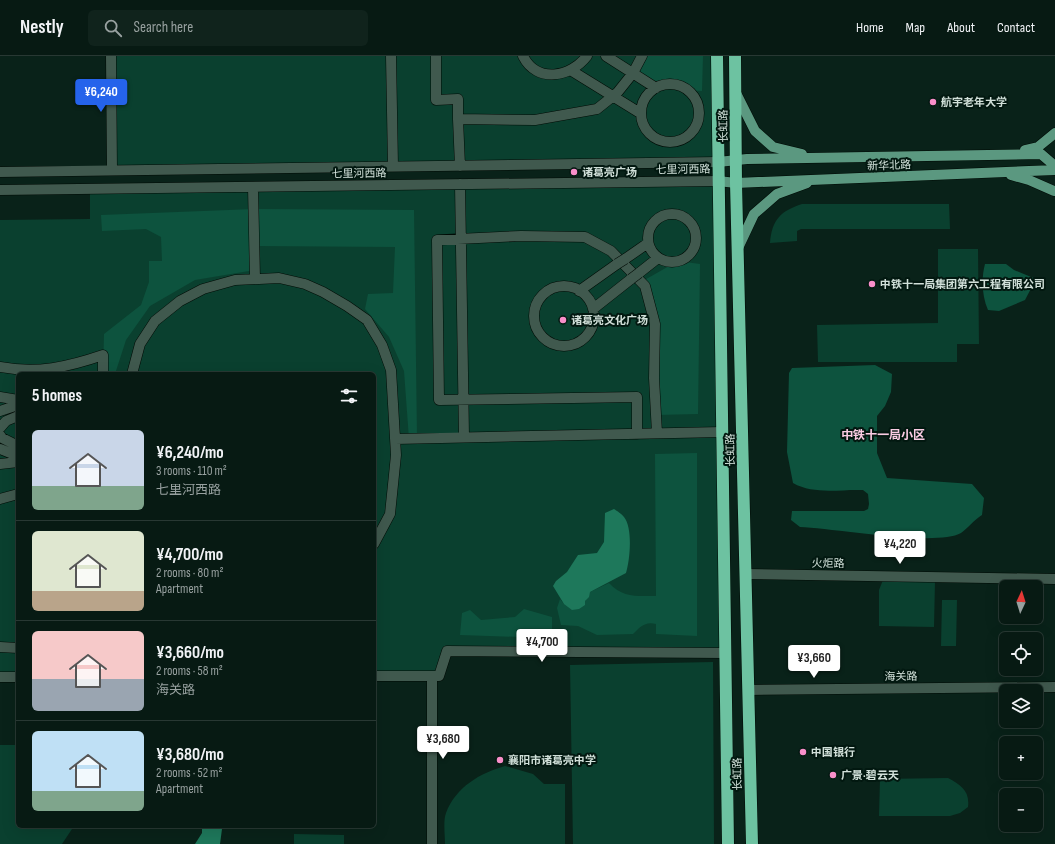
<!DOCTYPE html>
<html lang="en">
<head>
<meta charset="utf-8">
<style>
  body { margin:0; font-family:"Sofia Sans Condensed","Noto Sans SC",sans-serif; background:#10231c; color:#f1f3f6; height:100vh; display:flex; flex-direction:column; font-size:15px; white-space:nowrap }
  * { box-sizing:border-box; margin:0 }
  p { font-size:13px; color:#98a1a0 }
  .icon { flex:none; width:22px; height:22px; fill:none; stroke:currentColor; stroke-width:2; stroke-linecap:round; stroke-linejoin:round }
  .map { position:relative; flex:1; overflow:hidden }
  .sheet { position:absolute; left:16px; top:316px; width:360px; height:456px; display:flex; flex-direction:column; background:#071a13; border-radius:6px; box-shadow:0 4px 16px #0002,0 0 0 1px #283833 }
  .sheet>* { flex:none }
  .needle { width:26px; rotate:4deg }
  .tools { position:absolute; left:999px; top:524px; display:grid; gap:8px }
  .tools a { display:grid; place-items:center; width:44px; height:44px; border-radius:6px; background:#071a13; box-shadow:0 4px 16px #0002,0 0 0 1px #283833; font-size:20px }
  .price { position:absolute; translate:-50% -34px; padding:0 9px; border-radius:4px; background:#fff; color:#222; font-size:13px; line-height:26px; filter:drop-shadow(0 1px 2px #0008) }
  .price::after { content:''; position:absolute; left:50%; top:24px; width:12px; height:9px; margin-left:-6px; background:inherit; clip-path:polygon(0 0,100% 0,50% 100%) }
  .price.on { background:#2563eb; color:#fff }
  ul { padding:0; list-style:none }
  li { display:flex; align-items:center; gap:12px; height:100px; padding:0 16px }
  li+li { border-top:1px solid #283833 }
  li span { display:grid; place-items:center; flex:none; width:112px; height:80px; border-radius:6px; color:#555 }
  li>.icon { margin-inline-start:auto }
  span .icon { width:48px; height:48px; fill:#fffc; stroke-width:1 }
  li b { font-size:17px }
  h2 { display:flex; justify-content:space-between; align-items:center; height:48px; padding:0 16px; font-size:17px }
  header { display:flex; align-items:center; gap:24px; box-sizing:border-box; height:56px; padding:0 20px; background:#071a13; border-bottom:1px solid #283833 }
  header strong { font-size:19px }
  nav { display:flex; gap:22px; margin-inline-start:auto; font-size:14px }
  .search { width:280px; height:36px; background:#10231c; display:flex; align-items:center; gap:10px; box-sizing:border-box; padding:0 14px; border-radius:6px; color:#98a1a0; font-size:15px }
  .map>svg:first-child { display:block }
  .green { fill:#0a402f }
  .forest { fill:#0d533e }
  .water { fill:#1e785b }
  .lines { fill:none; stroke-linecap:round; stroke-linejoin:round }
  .minor-casing { stroke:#000b05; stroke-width:11 }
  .major-casing { stroke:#000b05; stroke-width:11 }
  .highway-casing { stroke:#000b05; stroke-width:13 }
  .minor { stroke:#40594e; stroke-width:10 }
  .major { stroke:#5b9880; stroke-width:10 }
  .highway { stroke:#6dc2a1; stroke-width:12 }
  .minor-bridge-casing { stroke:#000b05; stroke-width:11; stroke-linecap:butt }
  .minor-bridge { stroke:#40594e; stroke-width:10 }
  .poi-dot { fill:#f98fca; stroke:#021810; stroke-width:1.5 }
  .labels { text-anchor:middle; stroke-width:4; stroke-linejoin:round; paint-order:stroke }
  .poi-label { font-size:11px; font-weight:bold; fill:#d1e0d9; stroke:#021810; text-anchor:start }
  .street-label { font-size:11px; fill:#d1e0d9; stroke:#021810 }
  .neighbourhood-label { font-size:12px; font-weight:bold; fill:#facce3; stroke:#021810 }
</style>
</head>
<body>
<header>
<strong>Nestly</strong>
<div class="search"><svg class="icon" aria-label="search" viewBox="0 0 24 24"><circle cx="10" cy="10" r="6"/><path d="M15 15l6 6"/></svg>Search here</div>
<nav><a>Home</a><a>Map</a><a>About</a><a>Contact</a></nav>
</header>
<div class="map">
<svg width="1055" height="788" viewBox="0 0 1055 788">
  <rect width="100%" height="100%" fill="#092219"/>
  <!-- green -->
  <path class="green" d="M111 0H717L718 106 112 114Z
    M718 125 725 597 447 595 439 620 374 619V318H18V618H0V164L90 163V128Z
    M802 148H949L950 173H801L797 175V185L770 187C772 163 781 155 802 148Z
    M938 193H978L979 288H957V306H818L817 269 938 267Z
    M883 524 935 525 934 571 879 570V534Z
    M942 544H957L956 590H941Z
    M713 606 714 788H573L570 609Z
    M0 689H18V770H74L62 788H0Z
    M505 710 533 718 544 728H565V788H445C445 779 443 765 446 757 456 731 480 717 505 710Z
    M948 722C961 729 970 735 968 751L960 757 950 760H879L880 723Z
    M294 778 344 779V788H294Z"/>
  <!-- forest -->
  <path class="forest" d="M642 0H703L702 35 688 34 679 30 670 28 656 32 633 17Z
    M254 153 414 154 417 382 409 383 404 315 389 281 365 253 368 238 393 237 395 191 255 190V214L195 224 150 250 126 284 115 318H103L104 278 141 249 149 226V205H162L161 181 146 173 102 175 101 159Z
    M678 205 700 208 698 358 656 359 655 268 641 226Z
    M985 208H1006L1014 214 1036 223 1025 244 999 255 988 254C982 240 981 223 985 208Z
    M875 309 892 318 891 336 885 350 877 360V397L887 422 972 428 984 442 982 459C974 464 968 472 961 477 936 491 833 472 800 471L791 464 792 455H864L868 453 869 448 868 438 863 434C840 433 814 439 793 427L787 396 789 317 792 312Z
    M697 397V580L656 578V568C645 565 640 571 633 578L597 579 578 570 561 569 557 552 560 543 564 548 585 545 590 536 609 527C623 542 636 540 656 540L655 398Z
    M524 553 552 561V582L460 579 462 557 470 554 481 564 515 561Z"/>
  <!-- water -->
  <path class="water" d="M614 453C617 455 622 458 624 461 633 472 630 504 626 517L590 536 589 541 585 545V549L579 553 572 554 564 548 553 530 556 525 567 516 578 499 597 497 604 486 605 457Z
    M202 770H220L222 773 220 788H195L202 777Z"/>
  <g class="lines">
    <!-- minor casing -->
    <g class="minor-casing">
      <path id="minor" d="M111 0 112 114
        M391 0 393 110
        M436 0V44L458 43V63
        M523 0C537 28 571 21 587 0
        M606 0 656 32
        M572 15 640 57
        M641 57a29 29 0 1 1 58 0a29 29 0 1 1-58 0Z
        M460 110 458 63 535 64 597 53 617 37 633 17 642 0
        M0 116 718 106
        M460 128 464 381
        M253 131 255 223
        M0 134 718 125
        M648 182a24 24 0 1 1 48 0a24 24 0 1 1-48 0Z
        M625 203 648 187
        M639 217 658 202
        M534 260a30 30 0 1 1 60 0a30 30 0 1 1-60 0Z
        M579 235 617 208
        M593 253 631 223
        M0 311C37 318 68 311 103 299V318
        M132 318 140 288 155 265 180 245 203 233 235 224 279 222 305 228 323 236 347 250 367 264 382 289 391 314 396 399 390 458 374 488
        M0 341 18 344
        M0 355 18 349
        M0 372 6 365 18 360
        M637 378V341L439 344 437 184 521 180 585 181 611 195 645 230 655 268 654 322 657 377
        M0 379 2 382 18 390
        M395 383 722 376
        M0 393 18 400
        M0 408 18 406
        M0 443 18 438
        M745 518 1055 523
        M0 591 18 592
        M374 620H439L447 595 725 597
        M432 620V788
        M0 621H18
        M748 634 1055 631"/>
    </g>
    <!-- major casing -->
    <g class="major-casing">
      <path id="major" d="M736 37 755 75 773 91 802 98
        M1025 94 1038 91 1055 77
        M718 106 747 103 1041 98 1055 110
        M1011 119 1029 124 1054 135
        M718 125 736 127 1055 114
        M738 192 754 158 777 138 807 127"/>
    </g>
    <!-- highway casing -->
    <g class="highway-casing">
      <path id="highway" d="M717 0 728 788
        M735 0 736 127 752 788"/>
    </g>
    <!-- minor -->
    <use href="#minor" class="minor"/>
    <!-- major -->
    <use href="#major" class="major"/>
    <!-- highway -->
    <use href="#highway" class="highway"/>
    <!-- minor-bridge casing -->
    <g class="minor-bridge-casing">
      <path id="minor-bridge" d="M617 208 625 203
        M631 223 639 217"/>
    </g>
    <!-- minor-bridge -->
    <use href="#minor-bridge" class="minor-bridge"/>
  </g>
  <!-- markers -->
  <g class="poi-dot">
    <circle cx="933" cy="46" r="4"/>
    <circle cx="574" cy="116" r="4"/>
    <circle cx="872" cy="228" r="4"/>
    <circle cx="563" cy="264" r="4"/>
    <circle cx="803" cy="696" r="4"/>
    <circle cx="500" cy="704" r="4"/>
    <circle cx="833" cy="719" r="4"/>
  </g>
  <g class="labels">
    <!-- poi labels -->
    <g class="poi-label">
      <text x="941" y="50">航宇老年大学</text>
      <text x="582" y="120">诸葛亮广场</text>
      <text x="880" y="232">中铁十一局集团第六工程有限公司</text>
      <text x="571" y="268">诸葛亮文化广场</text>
      <text x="811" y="700">中国银行</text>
      <text x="508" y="708">襄阳市诸葛亮中学</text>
      <text x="841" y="723">广景·碧云天</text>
    </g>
    <!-- street labels -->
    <g class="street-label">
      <text transform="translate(723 70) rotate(-91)" y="4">长虹路</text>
      <text transform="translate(889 109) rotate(-2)" y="4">新华北路</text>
      <text transform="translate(683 113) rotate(-1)" y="4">七里河西路</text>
      <text transform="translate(359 117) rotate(-1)" y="4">七里河西路</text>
      <text transform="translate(730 394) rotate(-91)" y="4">长虹路</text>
      <text transform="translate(828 507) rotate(1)" y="4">火炬路</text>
      <text transform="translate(901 620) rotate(-1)" y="4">海关路</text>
      <text transform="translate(737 718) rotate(-91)" y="4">长虹路</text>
    </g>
    <!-- neighbourhood labels -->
    <g class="neighbourhood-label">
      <text x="883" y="383">中铁十一局小区</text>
    </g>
  </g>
</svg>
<div class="tools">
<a><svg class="needle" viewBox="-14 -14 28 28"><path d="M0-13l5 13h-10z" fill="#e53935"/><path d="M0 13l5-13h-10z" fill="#98a1a0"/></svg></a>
<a><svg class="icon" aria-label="locate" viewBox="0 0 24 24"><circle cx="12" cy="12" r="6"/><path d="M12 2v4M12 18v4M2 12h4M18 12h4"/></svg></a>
<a><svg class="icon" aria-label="layers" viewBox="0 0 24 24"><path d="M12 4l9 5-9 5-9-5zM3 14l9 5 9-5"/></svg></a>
<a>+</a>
<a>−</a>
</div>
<b class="price on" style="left:101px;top:57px">¥6,240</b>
<b class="price" style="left:900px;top:509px">¥4,220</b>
<b class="price" style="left:542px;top:607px">¥4,700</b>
<b class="price" style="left:814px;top:623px">¥3,660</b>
<b class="price" style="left:443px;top:704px">¥3,680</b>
<section class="sheet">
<h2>5 homes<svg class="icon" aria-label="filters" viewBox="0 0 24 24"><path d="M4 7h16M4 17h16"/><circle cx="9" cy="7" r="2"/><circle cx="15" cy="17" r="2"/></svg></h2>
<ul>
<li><span style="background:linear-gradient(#c9d6e8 70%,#7fa58c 0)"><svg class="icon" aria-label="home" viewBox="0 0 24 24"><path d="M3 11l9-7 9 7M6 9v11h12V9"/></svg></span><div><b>¥6,240/mo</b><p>3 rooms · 110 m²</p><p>七里河西路</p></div></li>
<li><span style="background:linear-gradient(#dfe7d0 75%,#b9a48a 0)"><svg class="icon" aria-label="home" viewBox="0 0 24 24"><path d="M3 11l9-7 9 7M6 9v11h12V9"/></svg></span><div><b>¥4,700/mo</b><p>2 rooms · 80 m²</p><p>Apartment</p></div></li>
<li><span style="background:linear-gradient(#f6c9c9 60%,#9aa5b1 0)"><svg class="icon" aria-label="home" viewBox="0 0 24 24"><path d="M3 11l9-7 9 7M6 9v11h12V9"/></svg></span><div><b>¥3,660/mo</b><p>2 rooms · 58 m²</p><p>海关路</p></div></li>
<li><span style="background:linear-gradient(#bfe0f5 75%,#7fa58c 0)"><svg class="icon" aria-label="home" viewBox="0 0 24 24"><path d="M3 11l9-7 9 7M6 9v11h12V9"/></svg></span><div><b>¥3,680/mo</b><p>2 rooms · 52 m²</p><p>Apartment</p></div></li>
</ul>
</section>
</div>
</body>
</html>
